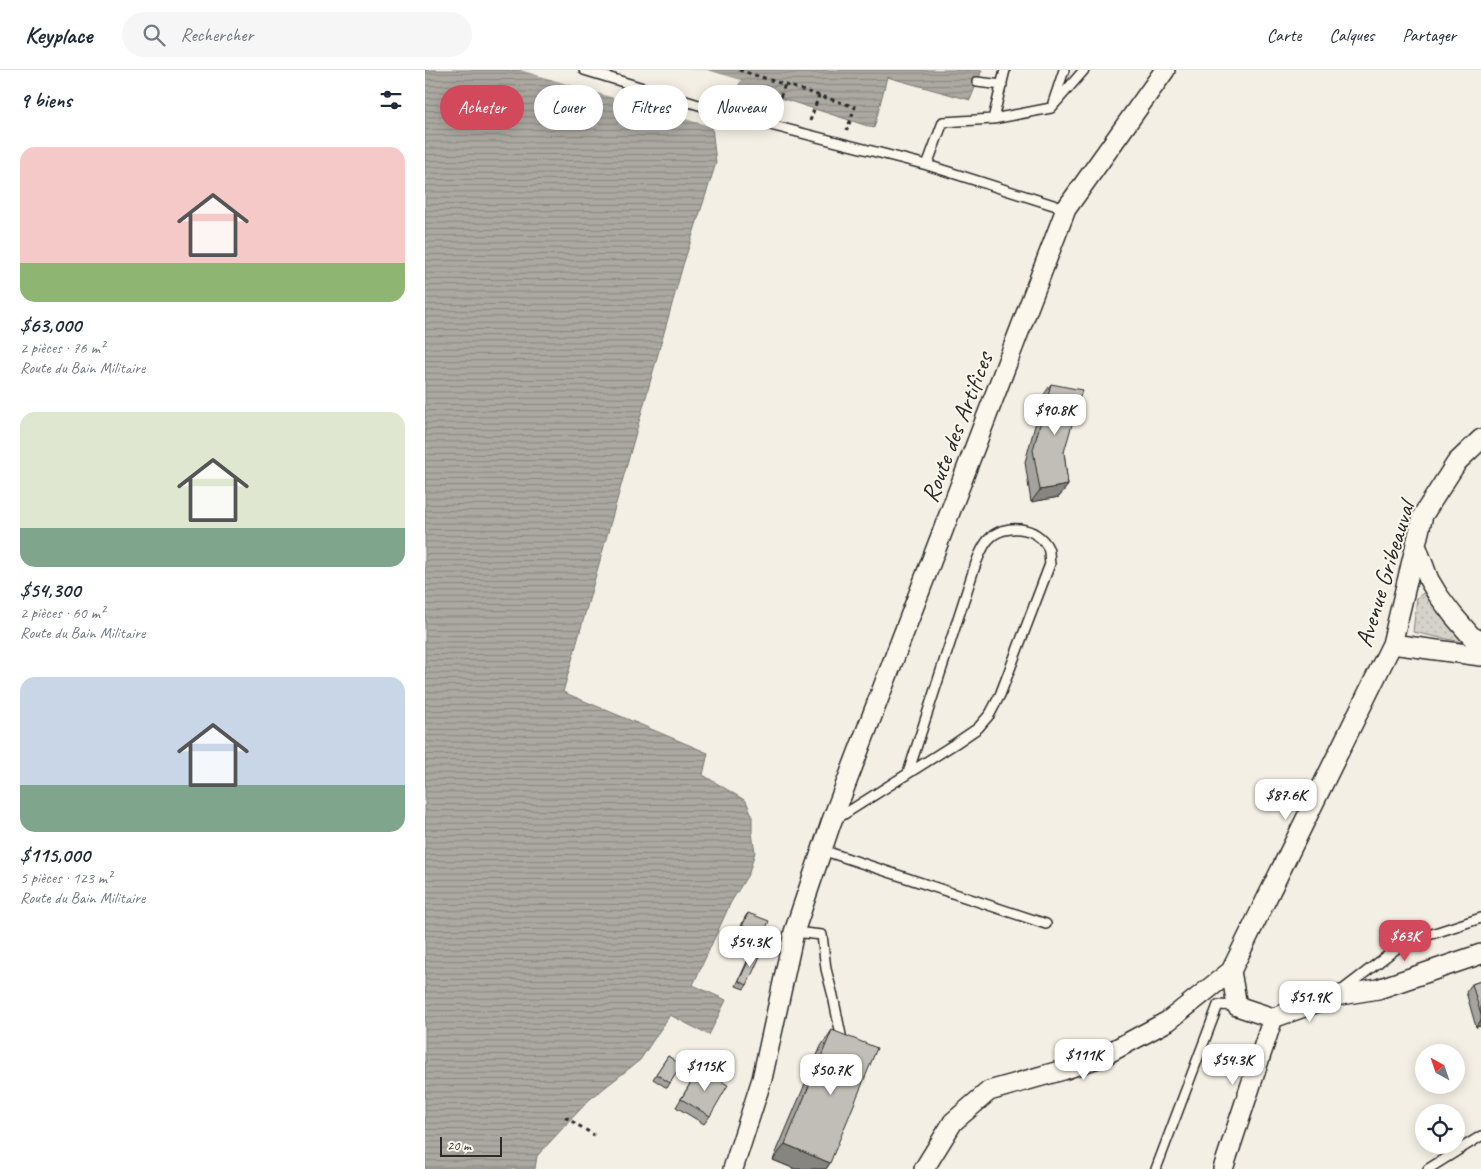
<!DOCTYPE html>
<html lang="fr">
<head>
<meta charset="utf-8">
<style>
  body { margin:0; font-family:Caveat,sans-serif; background:#f6f6f7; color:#1f2937; height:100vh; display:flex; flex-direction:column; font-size:19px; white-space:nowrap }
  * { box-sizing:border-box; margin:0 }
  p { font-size:16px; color:#747a83 }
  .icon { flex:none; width:28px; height:28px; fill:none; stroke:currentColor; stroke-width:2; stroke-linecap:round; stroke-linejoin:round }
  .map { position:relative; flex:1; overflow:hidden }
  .details { display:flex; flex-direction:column; background:#fff; width:425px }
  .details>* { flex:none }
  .hud { position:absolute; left:15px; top:15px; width:475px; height:45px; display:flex; gap:10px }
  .needle { width:32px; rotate:320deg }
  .buttons { position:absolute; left:990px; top:974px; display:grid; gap:10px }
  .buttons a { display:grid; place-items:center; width:50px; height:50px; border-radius:50%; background:#fff; box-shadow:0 2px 12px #0003; font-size:25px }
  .scale { position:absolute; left:15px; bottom:12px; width:62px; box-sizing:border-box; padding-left:5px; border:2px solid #2b2b2b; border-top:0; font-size:14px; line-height:18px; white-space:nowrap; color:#2b2b2b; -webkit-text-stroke:4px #fbf7ec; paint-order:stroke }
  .price { position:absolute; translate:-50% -42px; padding:0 11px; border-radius:10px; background:#fff; color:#222; font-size:16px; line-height:32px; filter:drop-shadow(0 1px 2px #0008) }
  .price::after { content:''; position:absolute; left:50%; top:30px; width:15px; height:11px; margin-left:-8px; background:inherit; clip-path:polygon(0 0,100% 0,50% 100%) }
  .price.active { background:#d1495b; color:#fff }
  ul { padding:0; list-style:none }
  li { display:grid; align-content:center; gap:10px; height:265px; padding:0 20px }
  li span { display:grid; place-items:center; height:155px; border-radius:15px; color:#555 }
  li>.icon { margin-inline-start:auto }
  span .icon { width:90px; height:90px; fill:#fffc; stroke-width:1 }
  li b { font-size:21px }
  h2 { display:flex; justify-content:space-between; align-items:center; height:60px; padding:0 20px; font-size:21px }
  .pill { padding:0 18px; border-radius:22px; background:#fff; box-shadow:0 2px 12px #0003; font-size:18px; line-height:45px }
  .pill.active { background:#d1495b; color:#fff }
  header { display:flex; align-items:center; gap:30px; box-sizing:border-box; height:70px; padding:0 25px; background:#fff; border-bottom:1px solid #e0e1e3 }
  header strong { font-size:24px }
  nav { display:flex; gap:28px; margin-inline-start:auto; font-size:18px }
  .search { width:350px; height:45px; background:#f6f6f7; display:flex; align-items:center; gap:12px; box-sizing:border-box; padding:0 18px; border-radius:28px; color:#747a83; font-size:19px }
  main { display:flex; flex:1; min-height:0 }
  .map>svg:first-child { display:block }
  .grass { fill:url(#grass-dots); stroke:#807e7a }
  .water { fill:url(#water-rules); stroke:#787772 }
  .pier { fill:#f3efe4 }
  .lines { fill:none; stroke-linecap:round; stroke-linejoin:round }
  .service-casing { stroke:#2b2b2b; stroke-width:12 }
  .minor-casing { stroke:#2b2b2b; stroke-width:22 }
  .path { stroke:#2b2b2b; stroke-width:3; stroke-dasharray:4 4; stroke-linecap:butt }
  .service { stroke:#fbf7ec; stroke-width:9 }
  .minor { stroke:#fbf7ec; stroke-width:19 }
  .wall { fill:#a5a39d; stroke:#2b2b2b }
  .shaded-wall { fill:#86857f; stroke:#2b2b2b }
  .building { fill:#c0beb6; stroke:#2b2b2b }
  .labels { text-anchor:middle; stroke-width:4; stroke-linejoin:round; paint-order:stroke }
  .street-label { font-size:25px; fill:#2b2b2b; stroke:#fbf7ec }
</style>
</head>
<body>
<header>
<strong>Keyplace</strong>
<div class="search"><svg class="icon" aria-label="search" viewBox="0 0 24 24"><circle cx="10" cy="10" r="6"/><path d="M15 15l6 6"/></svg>Rechercher</div>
<nav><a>Carte</a><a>Calques</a><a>Partager</a></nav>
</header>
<main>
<section class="details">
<h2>9 biens<svg class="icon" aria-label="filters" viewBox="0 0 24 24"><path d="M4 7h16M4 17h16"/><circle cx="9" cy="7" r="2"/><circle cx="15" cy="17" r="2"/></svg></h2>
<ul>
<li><span style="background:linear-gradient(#f6c9c9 75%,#8fb573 0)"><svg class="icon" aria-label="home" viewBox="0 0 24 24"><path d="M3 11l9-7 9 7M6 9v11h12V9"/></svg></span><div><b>$63,000</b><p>2 pièces · 76 m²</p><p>Route du Bain Militaire</p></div></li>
<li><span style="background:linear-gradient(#dfe7d0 75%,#7fa58c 0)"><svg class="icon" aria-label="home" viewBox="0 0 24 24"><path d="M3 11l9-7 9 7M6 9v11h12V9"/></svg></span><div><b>$54,300</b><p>2 pièces · 60 m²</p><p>Route du Bain Militaire</p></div></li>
<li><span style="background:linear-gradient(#c9d6e8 70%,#7fa58c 0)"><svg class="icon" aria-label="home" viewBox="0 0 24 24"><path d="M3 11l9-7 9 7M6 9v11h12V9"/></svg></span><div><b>$115,000</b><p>5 pièces · 123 m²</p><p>Route du Bain Militaire</p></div></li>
</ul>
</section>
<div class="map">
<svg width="1056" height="1099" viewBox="0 0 1056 1099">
  <defs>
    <pattern id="grass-dots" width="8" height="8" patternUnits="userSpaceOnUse" patternTransform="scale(1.25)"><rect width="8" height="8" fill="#d5d2c9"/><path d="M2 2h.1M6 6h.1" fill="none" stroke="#b7b4ad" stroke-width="1.8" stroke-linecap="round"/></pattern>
    <pattern id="water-rules" width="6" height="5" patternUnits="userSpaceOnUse" patternTransform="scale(1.25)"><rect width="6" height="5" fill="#aca9a2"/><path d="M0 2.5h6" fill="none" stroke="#8c8a84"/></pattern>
  </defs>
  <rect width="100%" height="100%" fill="#f3efe4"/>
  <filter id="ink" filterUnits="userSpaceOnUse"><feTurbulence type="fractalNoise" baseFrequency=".02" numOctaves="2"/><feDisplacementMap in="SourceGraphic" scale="10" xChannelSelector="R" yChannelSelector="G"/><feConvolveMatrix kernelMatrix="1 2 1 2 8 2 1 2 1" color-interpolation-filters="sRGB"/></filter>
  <g filter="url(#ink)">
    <!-- grass -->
    <path class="grass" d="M998 523 1023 551 1056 576 988 562 992 528Z"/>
    <!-- water -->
    <path class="water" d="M0 0H103L158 15 287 57 291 93 258 195 138 622 283 683 278 705 321 731 327 745V763L330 782 324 803 306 832 268 915 301 930 284 965 245 945 215 990 164 1030 112 1086 110 1099H0Z
      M268 0H557L545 30 462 7 449 58Z"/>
    <!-- pier -->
    <path class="pier" d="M95 0H113L159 12 288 55 287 57Z
      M265 0H282L316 10 312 17 267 2Z"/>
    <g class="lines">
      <!-- service casing -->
      <g class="service-casing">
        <path id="service" d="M159 0 310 46 502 95 641 139
          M552 12 577 15
          M628 33 639 0
          M568 49 580 0
          M502 95 518 52 568 49 626 38 659 0
          M410 750 531 673 553 658 565 644 575 625 625 494C624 489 625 483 623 478 613 456 579 452 563 470 555 480 551 493 547 505L483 703
          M397 780 621 854
          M369 862 397 865 401 899 408 926 417 970
          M916 921 979 873 1056 848
          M731 1099 793 935 812 936
          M1003 1099 1056 1066"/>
      </g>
      <!-- minor casing -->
      <g class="minor-casing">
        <path id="minor" d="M991 475 1004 510 1013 525 1028 545 1046 566 1056 571
          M967 574 1056 586
          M848 948 910 926 953 919 1056 884
          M308 1099 337 1009 369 862 406 753 641 139 740 0
          M499 1099 528 1052 564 1021 638 1000 678 986 743 951 806 901
          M798 1099 848 948 812 936 806 901 967 574 998 445 1032 392 1056 369"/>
      </g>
      <!-- path -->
      <path class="path" d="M314 0 430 37 422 60
        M350 42 360 14
        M385 51 394 25
        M140 1047 169 1065"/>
      <!-- service -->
      <use href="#service" class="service"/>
      <!-- minor -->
      <use href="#minor" class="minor"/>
    </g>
    <!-- wall -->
    <path class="wall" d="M626 314 639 382 643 415 634 427 606 432 600 392 618 326Z
      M323 843 335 872 313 863 320 847Z
      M328 881 322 915 319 919 311 916 325 885Z
      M1056 911V956L1051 957 1041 922 1047 914Z
      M407 960 405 1093 401 1099H370L348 1090 396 976Z
      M243 986 256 995 242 1018 228 1009Z
      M274 999 285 1046 279 1054 251 1037Z"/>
    <!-- shaded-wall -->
    <path class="shaded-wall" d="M643 415 634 427 606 432 615 420Z
      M316 859 337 868 335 872 313 863Z
      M1056 950V956L1051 957Z
      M360 1074 405 1093 401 1099H370L348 1090Z"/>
    <!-- building -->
    <path class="building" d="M626 314 657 320 639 382 643 415 615 420 608 380Z
      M323 843 344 851 337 868 316 859Z
      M328 881 336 884 322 915 314 911Z
      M1056 911V945L1047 914Z
      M407 960 452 978 405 1093 360 1074Z
      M243 986 256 995 245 1013 231 1004Z
      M274 999 303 1015 285 1046 256 1029Z"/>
  </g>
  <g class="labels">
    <!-- street labels -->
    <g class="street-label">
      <text transform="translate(531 357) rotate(-69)" y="9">Route des Artifices</text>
      <text transform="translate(959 504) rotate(-73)" y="9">Avenue Gribeauval</text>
    </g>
  </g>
</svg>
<div class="buttons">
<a><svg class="needle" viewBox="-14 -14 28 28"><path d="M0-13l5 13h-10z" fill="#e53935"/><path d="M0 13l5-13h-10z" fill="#747a83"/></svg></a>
<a><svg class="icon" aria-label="locate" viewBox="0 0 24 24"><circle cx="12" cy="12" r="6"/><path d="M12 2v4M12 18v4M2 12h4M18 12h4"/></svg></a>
</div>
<div class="scale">20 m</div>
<b class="price" style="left:630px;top:366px">$90.8K</b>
<b class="price" style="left:861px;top:751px">$87.6K</b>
<b class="price active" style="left:980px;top:892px">$63K</b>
<b class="price" style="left:325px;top:898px">$54.3K</b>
<b class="price" style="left:885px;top:953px">$51.9K</b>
<b class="price" style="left:659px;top:1011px">$111K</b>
<b class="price" style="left:808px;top:1016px">$54.3K</b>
<b class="price" style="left:280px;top:1022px">$115K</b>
<b class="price" style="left:406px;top:1026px">$50.7K</b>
<div class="hud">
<a class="pill active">Acheter</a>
<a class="pill">Louer</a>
<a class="pill">Filtres</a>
<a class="pill">Nouveau</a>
</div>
</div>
</main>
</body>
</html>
